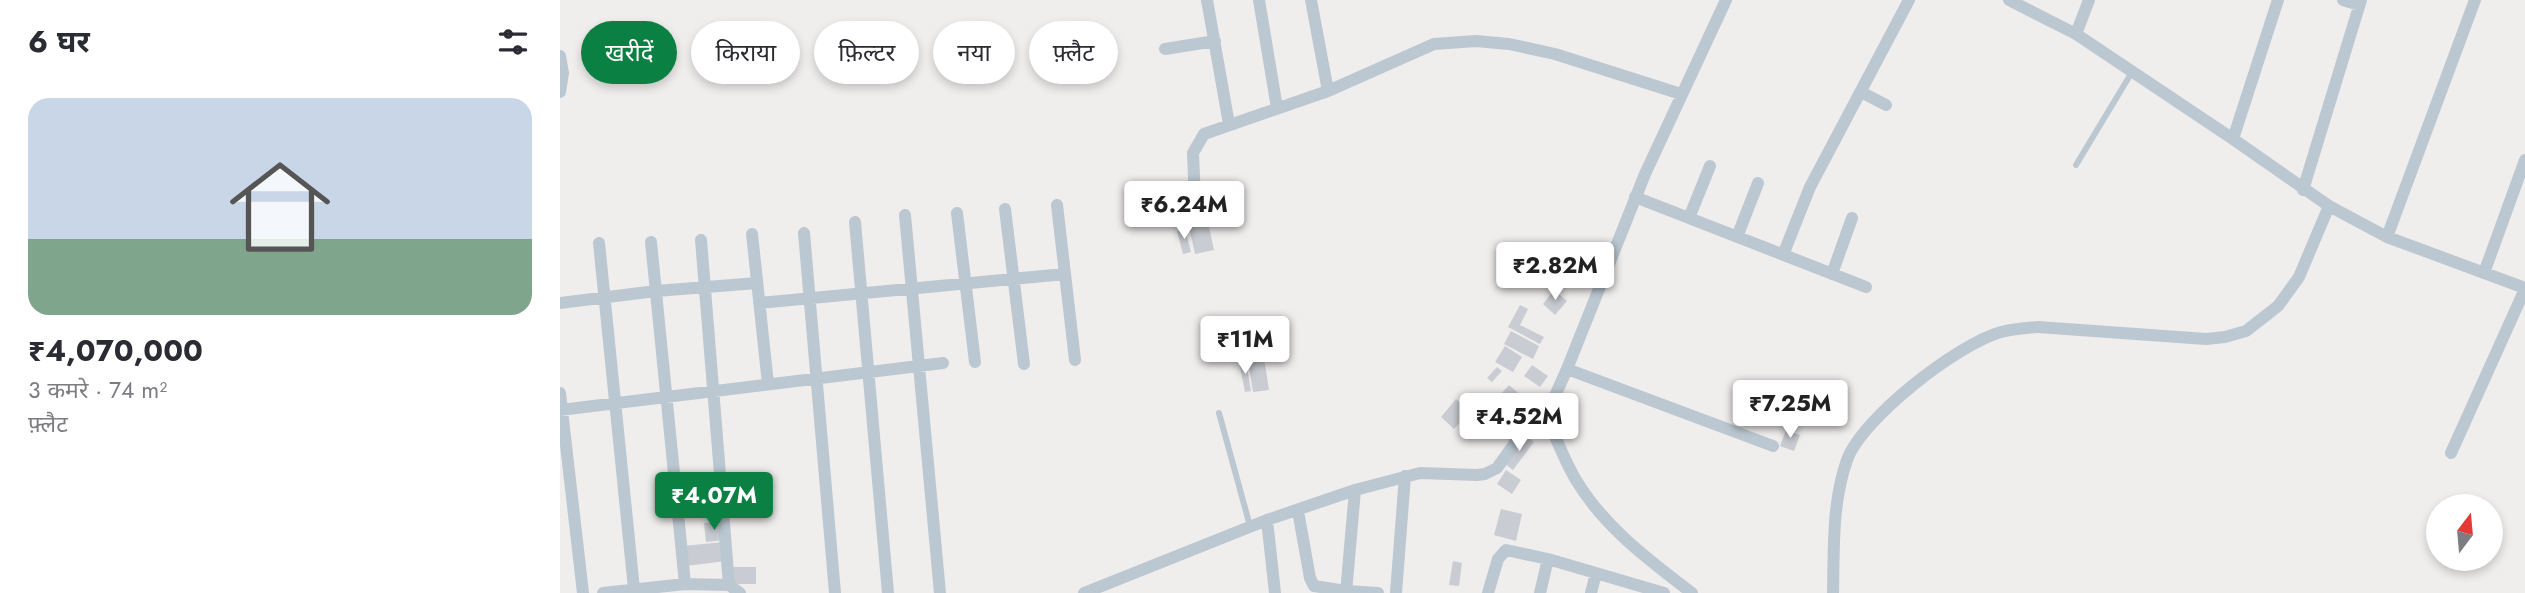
<!DOCTYPE html>
<html lang="hi">
<head>
<meta charset="utf-8">
<style>
  body { margin:0; font-family:Jost,"Noto Sans Devanagari",sans-serif; background:#f7f7f7; color:#2b2b33; height:100vh; display:flex; flex-direction:column; font-size:26px; white-space:nowrap }
  * { box-sizing:border-box; margin:0 }
  p { font-size:23px; color:#7c7c81 }
  .icon { flex:none; width:38px; height:38px; fill:none; stroke:currentColor; stroke-width:2; stroke-linecap:round; stroke-linejoin:round }
  .map { position:relative; flex:1; overflow:hidden }
  .panel { display:flex; flex-direction:column; background:#fff; width:560px }
  .panel>* { flex:none }
  .top-card { position:absolute; left:21px; top:21px; width:665px; height:63px; display:flex; gap:14px }
  .needle { width:46px; rotate:16deg }
  .tools { position:absolute; left:1866px; top:494px; display:grid; gap:14px }
  .tools a { display:grid; place-items:center; width:77px; height:77px; border-radius:50%; background:#fff; box-shadow:0 4px 10px #0003; font-size:35px }
  .price { position:absolute; translate:-50% -60px; padding:0 16px; border-radius:7px; background:#fff; color:#222; font-size:23px; line-height:46px; filter:drop-shadow(0 2px 4px #0008) }
  .price::after { content:''; position:absolute; left:50%; top:42px; width:21px; height:16px; margin-left:-10px; background:inherit; clip-path:polygon(0 0,100% 0,50% 100%) }
  .price.selected { background:#0b8043; color:#fff }
  ul { padding:0; list-style:none }
  li { display:grid; align-content:center; gap:14px; height:371px; padding:0 28px }
  li+li { border-top:2px solid #e1e1e2 }
  li span { display:grid; place-items:center; height:217px; border-radius:21px; color:#555 }
  li>.icon { margin-inline-start:auto }
  span .icon { width:126px; height:126px; fill:#fffc; stroke-width:1 }
  li b { font-size:30px }
  h2 { display:flex; justify-content:space-between; align-items:center; height:84px; padding:0 28px; font-size:30px }
  .tag { padding:0 24px; border-radius:32px; background:#fff; box-shadow:0 4px 10px #0003; font-size:24px; line-height:63px }
  .tag.selected { background:#0b8043; color:#fff }
  main { display:flex; flex:1; min-height:0 }
  .map>svg:first-child { display:block }
  .building { fill:#c9ccd2 }
  .lines { fill:none; stroke-linecap:round; stroke-linejoin:round }
  .service { stroke:#bcc8d1; stroke-width:6 }
  .minor { stroke:#bcc8d1; stroke-width:12 }
</style>
</head>
<body>
<main>
<section class="panel">
<h2>6 घर<svg class="icon" aria-label="filters" viewBox="0 0 24 24"><path d="M4 7h16M4 17h16"/><circle cx="9" cy="7" r="2"/><circle cx="15" cy="17" r="2"/></svg></h2>
<ul>
<li><span style="background:linear-gradient(#c9d6e8 65%,#7fa58c 0)"><svg class="icon" aria-label="home" viewBox="0 0 24 24"><path d="M3 11l9-7 9 7M6 9v11h12V9"/></svg></span><div><b>₹4,070,000</b><p>3 कमरे · 74 m²</p><p>फ़्लैट</p></div></li>
</ul>
</section>
<div class="map">
<svg width="1965" height="593" viewBox="0 0 1965 593">
  <rect width="100%" height="100%" fill="#f0eded"/>
  <!-- building -->
  <path class="building" d="M646 213 654 250 635 254 627 217Z
    M625 229 631 252 623 254 617 231Z
    M994 290 1007 301 995 315 983 304Z
    M960 305 968 309 960 325 984 337 980 344 948 327Z
    M951 331 979 346 973 359 944 344Z
    M945 346 962 357 953 372 935 362Z
    M704 358 709 390 693 392 688 360Z
    M686 361 691 391 685 392 679 362Z
    M972 365 988 376 980 387 964 376Z
    M937 367 942 371 932 382 927 378Z
    M949 385 967 400 957 412 939 396Z
    M896 399 910 411 894 429 881 417Z
    M1226 430 1240 435 1234 451 1220 446Z
    M965 436 974 442 953 470 944 463Z
    M946 470 961 480 952 494 937 484Z
    M941 509 962 514 956 541 934 535Z
    M163 522 165 540 146 542 144 523Z
    M164 542 166 561 126 566 123 546Z
    M893 561 902 563 899 586 889 585Z
    M173 567H196V584H173Z"/>
  <g class="lines">
    <!-- service -->
    <path class="service" d="M1516 165 1572 72
      M659 413 690 526"/>
    <!-- minor -->
    <path class="minor" d="M647 0 669 124
      M699 0 717 108
      M751 0 768 91
      M1449 0 1516 34 1673 139 1769 206 1827 237 1965 288
      M1783 0 1799 5
      M1516 34 1529 0
      M605 49 655 41
      M0 56 3 73 0 92
      M1301 92 1326 105
      M1673 139 1718 0
      M1743 190 1801 0
      M1075 197 1306 287
      M635 200 633 153 644 134 768 91 874 44 916 41 949 44 995 54 1121 94
      M497 205 515 360
      M445 209 464 364
      M397 213 415 362
      M345 215 380 593
      M1129 218 1150 166
      M295 222 328 593
      M244 233 275 593
      M192 234 208 384
      M1177 237 1198 183
      M1827 237 1915 0
      M141 240 169 585
      M91 242 125 584
      M39 243 74 589
      M1223 255 1250 187 1349 0
      M1924 273 1965 160
      M1272 274 1292 218
      M0 303 96 291 197 283
      M199 303 505 274
      M1007 369 1213 446
      M0 393 23 593
      M0 410 383 363
      M986 416C996 437 1004 460 1016 480 1044 527 1089 560 1132 593
      M1891 453 1965 289
      M738 511 750 578 754 586 786 591 818 593
      M707 520 715 593
      M43 593 125 584 169 585 180 593
      M524 593 707 520 795 490 860 473 917 475 925 474 937 468 960 436 986 416 1007 369 1085 174 1166 0
      M786 593 795 490
      M836 593 845 476
      M928 593 938 559 946 550 988 559 1104 593
      M980 593 988 559
      M1031 593 1036 573
      M1273 593C1274 548 1272 503 1287 460 1302 418 1398 344 1441 332 1453 329 1466 328 1478 327L1646 339 1665 337 1686 331 1718 306 1739 277 1769 206"/>
  </g>
</svg>
<div class="tools">
<a><svg class="needle" viewBox="-14 -14 28 28"><path d="M0-13l5 13h-10z" fill="#e53935"/><path d="M0 13l5-13h-10z" fill="#7c7c81"/></svg></a>
</div>
<b class="price" style="left:624px;top:241px">₹6.24M</b>
<b class="price" style="left:995px;top:302px">₹2.82M</b>
<b class="price" style="left:685px;top:376px">₹11M</b>
<b class="price" style="left:1230px;top:440px">₹7.25M</b>
<b class="price" style="left:959px;top:453px">₹4.52M</b>
<b class="price selected" style="left:154px;top:532px">₹4.07M</b>
<div class="top-card">
<a class="tag selected">खरीदें</a>
<a class="tag">किराया</a>
<a class="tag">फ़िल्टर</a>
<a class="tag">नया</a>
<a class="tag">फ़्लैट</a>
</div>
</div>
</main>
</body>
</html>
